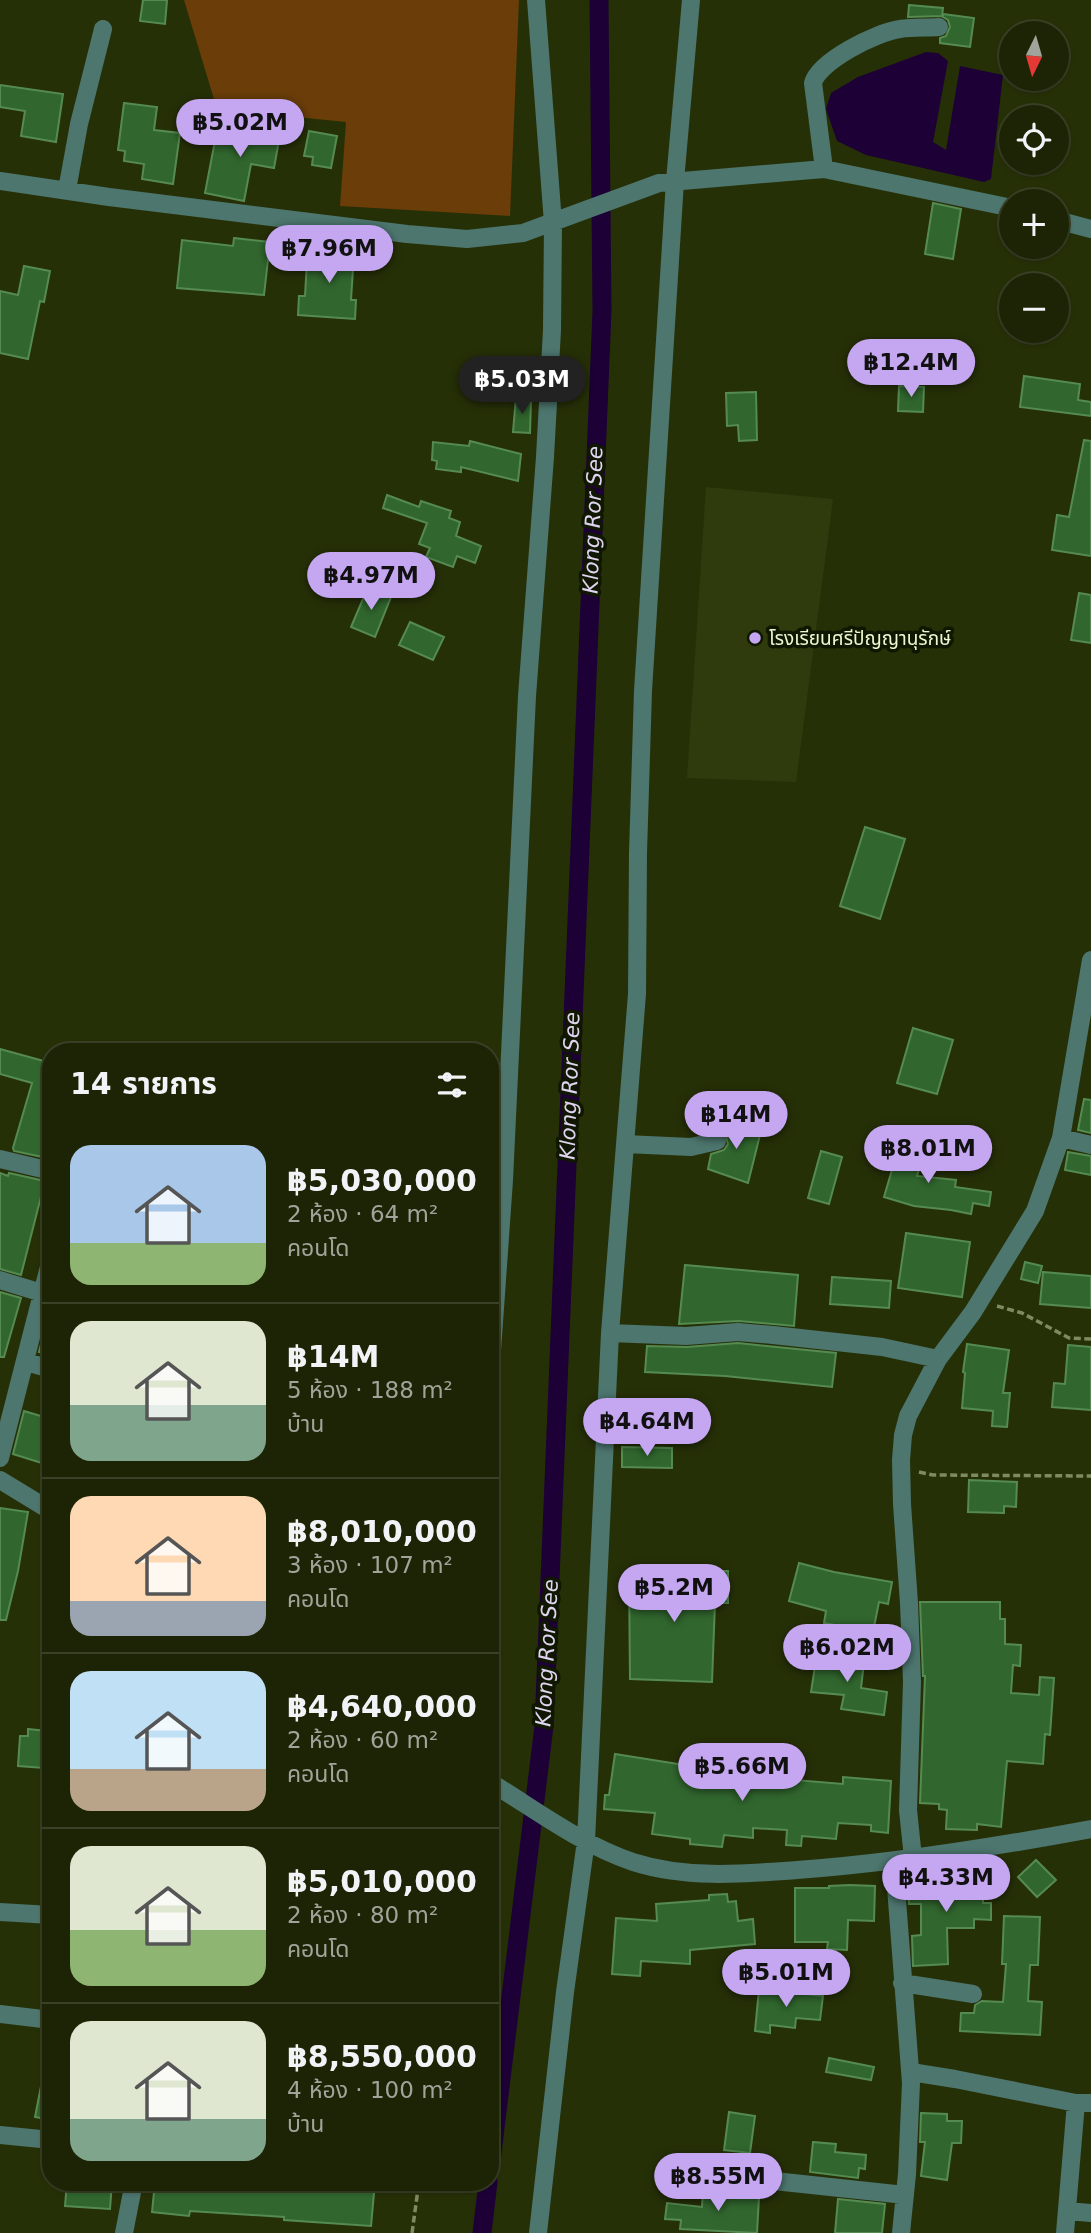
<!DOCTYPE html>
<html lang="th">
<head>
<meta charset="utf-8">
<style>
  body { margin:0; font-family:"DejaVu Sans","Noto Sans Thai",sans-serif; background:#293013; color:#f1f3f6; height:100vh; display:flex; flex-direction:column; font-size:26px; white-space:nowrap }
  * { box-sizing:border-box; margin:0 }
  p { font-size:23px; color:#a0a49a }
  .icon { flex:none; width:38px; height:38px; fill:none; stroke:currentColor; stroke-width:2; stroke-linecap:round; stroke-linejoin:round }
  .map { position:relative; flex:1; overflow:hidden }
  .side { position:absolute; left:42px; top:1043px; width:457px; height:1148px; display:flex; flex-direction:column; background:#1c2405; border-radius:28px; box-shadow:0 2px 5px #0004,0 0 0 2px #3a4127 }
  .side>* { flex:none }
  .needle { width:46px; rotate:185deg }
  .tools { position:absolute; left:999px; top:21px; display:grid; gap:14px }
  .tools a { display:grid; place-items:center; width:70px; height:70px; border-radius:50%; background:#1c2405; box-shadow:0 2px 5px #0004,0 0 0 2px #3a4127; font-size:35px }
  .price { position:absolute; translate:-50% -60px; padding:0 16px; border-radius:24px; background:#c5a7f1; color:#111; font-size:23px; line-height:46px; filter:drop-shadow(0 2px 4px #0008) }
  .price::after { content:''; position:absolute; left:50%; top:42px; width:21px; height:16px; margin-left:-10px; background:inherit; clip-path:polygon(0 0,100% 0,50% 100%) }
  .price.current { background:#222; color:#fff }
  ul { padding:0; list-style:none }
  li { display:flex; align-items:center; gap:21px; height:175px; padding:0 28px }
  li+li { border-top:2px solid #3a4127 }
  li span { display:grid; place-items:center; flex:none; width:196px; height:140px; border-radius:21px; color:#555 }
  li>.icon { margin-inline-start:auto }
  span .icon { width:84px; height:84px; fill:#fffc; stroke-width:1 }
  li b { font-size:30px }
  h2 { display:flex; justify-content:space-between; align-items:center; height:84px; padding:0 28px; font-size:30px }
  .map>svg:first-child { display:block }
  .built { fill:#2f3b0d }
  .green { fill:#6a3d09 }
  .water { fill:#1d0036 }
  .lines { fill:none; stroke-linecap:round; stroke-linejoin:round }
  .canal { stroke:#1d0036; stroke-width:19 }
  .building { fill:#31672e; stroke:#558b51; stroke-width:2 }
  .path { stroke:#7e8a62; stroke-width:3.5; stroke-dasharray:7 3.5; stroke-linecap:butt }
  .minor { stroke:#4d766f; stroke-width:18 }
  .poi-dot { fill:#c5a7f1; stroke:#101700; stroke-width:2.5 }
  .labels { text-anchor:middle; stroke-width:7; stroke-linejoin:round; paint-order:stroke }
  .poi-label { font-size:19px; fill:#ebf8d1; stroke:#101700; text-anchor:start }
  .water-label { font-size:21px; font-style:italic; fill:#e0d5f1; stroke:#101700 }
</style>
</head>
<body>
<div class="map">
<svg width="1091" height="2233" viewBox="0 0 1091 2233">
  <rect width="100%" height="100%" fill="#263007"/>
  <!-- built -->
  <path class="built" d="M706 487 833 499 796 782 687 778Z"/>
  <!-- green -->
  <path class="green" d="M184 0H519L510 216 340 206 346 122 217 109Z"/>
  <!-- water -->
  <path class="water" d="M926 52 938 53 948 61 933 142 946 150 960 66 1003 75 991 179 984 182 866 155 837 141 826 109 831 93 858 77Z"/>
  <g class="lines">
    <!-- canal -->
    <path class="canal" d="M490 2169 544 1726 602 311 599 0
      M482 2233 488 2182"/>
  </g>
  <!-- building -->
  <path class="building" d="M143 0H167L165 24 140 21Z
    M909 5 943 8 942 16 908 17Z
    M943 14 974 18 970 47 940 43V38L946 36 950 27 948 20 943 17Z
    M0 85 63 94 56 142 21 136 25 111 0 107Z
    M124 103 157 107 154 130 180 133 173 184 142 179 144 164 124 161 125 151 118 150Z
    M218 125 258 132 259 125 281 129 274 168 251 164 244 201 205 193Z
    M309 131 337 136 331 168 312 165 313 157 304 156Z
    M933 203 961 209 953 259 925 254Z
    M234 238 270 242 264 295 177 288 182 240 233 246Z
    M322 244 351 246 349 269H353L351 300H356L355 319 298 315 299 296H305L307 261H321Z
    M24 266 50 271 44 302 40 301 28 359 0 353V291L18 295Z
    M1024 376 1080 384 1078 400 1091 402V416L1020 407Z
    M899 386 924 387 923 412 898 411Z
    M756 392 757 440 739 441 738 425 727 426 726 393Z
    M516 397 531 399 530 433 513 432Z
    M1084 440 1091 441V556L1052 550 1057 515 1069 517Z
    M470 441 521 454 518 481 461 467V472L436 469 437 461 432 460 433 442 469 446Z
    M387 495 419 507 421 501 451 511 449 518 460 522 456 536 481 546 475 563 457 556 453 567 426 557 430 548 419 544 427 523 383 508Z
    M368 587 391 597 375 637 351 627Z
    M1079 593 1091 595V643L1071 640Z
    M410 622 444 637 433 660 399 645Z
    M865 827 905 839 880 919 840 906Z
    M913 1028 953 1040 937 1094 897 1083Z
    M0 1049 51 1063V1144L47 1158 14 1151 13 1148 32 1083 0 1074Z
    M1084 1099 1091 1100V1133L1078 1130Z
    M717 1119 761 1131 748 1183 708 1169 711 1154 724 1150 728 1144 725 1133 715 1130Z
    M901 1139 926 1147 917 1176 956 1180 955 1187 991 1192 989 1206 973 1203 971 1214 951 1210 914 1206 884 1197Z
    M821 1151 842 1157 829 1204 808 1198Z
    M1068 1152 1091 1156V1175L1065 1170Z
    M0 1173 8 1176 9 1173 45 1181 21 1275 0 1269Z
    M906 1233 970 1242 962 1297 898 1288Z
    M1025 1262 1042 1266 1038 1283 1021 1279Z
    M685 1265 798 1275 794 1326 739 1321 679 1324Z
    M1043 1272 1091 1276V1308L1040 1304Z
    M832 1277 891 1281 889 1308 830 1304Z
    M0 1292 21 1298 4 1357H0Z
    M49 1312H51V1355L39 1352Z
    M738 1343 836 1353 832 1387 725 1376 645 1372 647 1346 687 1347Z
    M967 1344 1009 1350 1003 1393H1010L1007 1427 992 1426 993 1411 962 1408 965 1373 963 1372Z
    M1068 1345 1091 1347V1410L1052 1407 1054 1383 1065 1384Z
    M24 1411 51 1419V1466L13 1454Z
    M622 1447 672 1448V1468L622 1467Z
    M969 1480 1017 1482 1016 1507 1004 1506V1513L968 1512Z
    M0 1508 28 1512 18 1571 6 1620H0Z
    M799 1563 834 1572 892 1582 888 1604 879 1602 873 1632 824 1623 826 1611 789 1601Z
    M629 1571H728V1603H715L712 1682 630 1679Z
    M920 1602H1000V1619H1005V1644L1021 1645 1020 1666 1013 1665 1011 1693 1039 1695 1040 1677 1054 1678 1050 1735 1045 1734 1043 1764 1007 1761 1001 1827 977 1824V1830L946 1829 947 1810 939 1809V1804L920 1803 925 1676H923Z
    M817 1653 858 1659V1662L864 1663 861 1688 887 1692 884 1715 841 1709 844 1695 811 1692Z
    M28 1729 47 1731 44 1768 18 1766 20 1736H28Z
    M615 1754 697 1767 696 1769 729 1772V1780L758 1782V1777L843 1784V1777L891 1781 888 1833 871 1831V1825L838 1823 836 1839 802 1836 801 1846 786 1845 787 1830 753 1828V1838L724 1835 722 1847 690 1844V1839L652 1834 655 1813 604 1809 605 1795H609Z
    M1036 1860 1056 1880 1037 1897 1018 1877Z
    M961 1869H983V1903H991V1920L974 1919V1928H947L948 1964 913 1966 912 1936 921 1935V1904H909L907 1883H961Z
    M850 1885 875 1886 874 1921 848 1920 847 1950 827 1949 828 1942H795V1888H829V1886Z
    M727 1894 728 1902 736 1901 738 1921 753 1919 755 1944 690 1950V1964L641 1961 640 1976 612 1974 616 1918 657 1921 656 1904 709 1900V1895Z
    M1004 1916 1040 1917 1038 1965H1030L1028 2001 1042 2002 1040 2035 960 2031 961 2013H974L975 2005 982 2001 1003 2002 1006 1964H1002Z
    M759 1989 823 1996 820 2020 796 2018 795 2028 770 2025V2033L755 2031Z
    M829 2058 874 2067 871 2080 826 2072Z
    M44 2071H51V2120L35 2117Z
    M729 2112 755 2116 750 2153 724 2150Z
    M921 2113 947 2114V2121H962L961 2143H952L947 2180 921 2176 925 2142H920Z
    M813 2142 836 2144 835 2152 866 2155 865 2169 859 2168 858 2178 810 2172Z
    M67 2182H112L110 2209 65 2206Z
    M155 2182H375L371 2226 284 2220V2217L190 2211 189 2216 152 2212Z
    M703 2188 736 2190V2196L759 2197 757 2233 680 2229 681 2220 665 2219 667 2203 702 2207Z
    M838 2199 885 2204 882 2233H835Z"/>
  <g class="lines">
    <!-- path -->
    <path class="path" d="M997 1306 1022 1313 1069 1338 1091 1339
      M919 1472 933 1475 1091 1476
      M412 2233 419 2182"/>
    <!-- minor -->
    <path class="minor" d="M824 169 813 83C819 61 877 32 900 29 913 27 926 28 939 27
      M0 181 109 197 407 234 467 239 523 233 659 183 824 169 1012 208
      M67 190 79 124 103 29
      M1057 220 1091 229
      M1061 1138 1091 1145
      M625 1144 691 1147 717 1141
      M0 1159 51 1171
      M0 1280 42 1293
      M610 1333 686 1336 738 1332 773 1335 882 1347 938 1359
      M26 1362 51 1369
      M490 1379 504 1180 527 696 545 457 552 330 553 223 536 0
      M0 1458 51 1259
      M0 1480 51 1511
      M490 1782C536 1810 582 1845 633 1862 686 1879 743 1874 797 1870 896 1863 994 1847 1091 1829
      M913 1858 908 1810 912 1682 909 1603 902 1504 901 1460 903 1435 908 1416 938 1359 973 1312 1035 1211 1061 1138 1091 960
      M894 1861 911 2083 907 2174 901 2233
      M0 1912 51 1915
      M902 1983 973 1994
      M0 2014 51 2020
      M911 2072 955 2079 1076 2103H1091
      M0 2135 51 2140
      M765 2180 905 2195
      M1067 2211 1091 2213
      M124 2233 134 2182
      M538 2233 565 1992 586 1841 610 1333 637 994 638 853 643 691 675 181 691 0
      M1065 2233 1076 2103"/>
  </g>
  <!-- markers -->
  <circle class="poi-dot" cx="755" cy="638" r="7"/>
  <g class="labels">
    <!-- poi labels -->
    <g class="poi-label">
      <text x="769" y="645">โรงเรียนศรีปัญญานุรักษ์</text>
    </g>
    <!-- water labels -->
    <g class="water-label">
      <text transform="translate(593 520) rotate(-88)" y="7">Klong Ror See</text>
      <text transform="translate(570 1086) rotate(-88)" y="7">Klong Ror See</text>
      <text transform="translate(547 1653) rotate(-87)" y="7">Klong Ror See</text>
    </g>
  </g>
</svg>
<div class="tools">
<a><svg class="needle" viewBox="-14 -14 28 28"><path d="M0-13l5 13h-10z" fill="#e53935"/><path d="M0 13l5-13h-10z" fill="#a0a49a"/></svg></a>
<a><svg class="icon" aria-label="locate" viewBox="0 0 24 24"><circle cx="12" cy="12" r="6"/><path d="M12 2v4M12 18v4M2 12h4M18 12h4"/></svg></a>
<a>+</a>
<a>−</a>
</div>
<b class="price" style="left:240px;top:159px">฿5.02M</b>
<b class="price" style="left:329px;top:285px">฿7.96M</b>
<b class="price" style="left:911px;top:399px">฿12.4M</b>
<b class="price current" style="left:522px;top:416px">฿5.03M</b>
<b class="price" style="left:371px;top:612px">฿4.97M</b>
<b class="price" style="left:736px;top:1151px">฿14M</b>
<b class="price" style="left:928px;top:1185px">฿8.01M</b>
<b class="price" style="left:647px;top:1458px">฿4.64M</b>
<b class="price" style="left:674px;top:1624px">฿5.2M</b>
<b class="price" style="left:847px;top:1684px">฿6.02M</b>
<b class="price" style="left:742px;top:1803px">฿5.66M</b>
<b class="price" style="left:946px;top:1914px">฿4.33M</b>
<b class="price" style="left:786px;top:2009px">฿5.01M</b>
<b class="price" style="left:718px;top:2213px">฿8.55M</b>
<section class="side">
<h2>14 รายการ<svg class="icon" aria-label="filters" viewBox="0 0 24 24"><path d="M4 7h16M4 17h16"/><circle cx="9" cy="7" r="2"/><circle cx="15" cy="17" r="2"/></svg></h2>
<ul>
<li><span style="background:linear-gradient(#a9c7e8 70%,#8fb573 0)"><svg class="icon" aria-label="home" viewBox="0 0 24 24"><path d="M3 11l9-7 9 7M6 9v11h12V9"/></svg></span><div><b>฿5,030,000</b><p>2 ห้อง · 64 m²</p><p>คอนโด</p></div></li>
<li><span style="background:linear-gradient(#dfe7d0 60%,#7fa58c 0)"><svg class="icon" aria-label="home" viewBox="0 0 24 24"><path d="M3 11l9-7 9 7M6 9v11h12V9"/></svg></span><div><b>฿14M</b><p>5 ห้อง · 188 m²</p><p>บ้าน</p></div></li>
<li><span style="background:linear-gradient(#ffd9b3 75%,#9aa5b1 0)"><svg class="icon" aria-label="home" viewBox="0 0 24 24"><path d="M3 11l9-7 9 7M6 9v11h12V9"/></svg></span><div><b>฿8,010,000</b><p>3 ห้อง · 107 m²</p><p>คอนโด</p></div></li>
<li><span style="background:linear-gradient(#bfe0f5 70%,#b9a48a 0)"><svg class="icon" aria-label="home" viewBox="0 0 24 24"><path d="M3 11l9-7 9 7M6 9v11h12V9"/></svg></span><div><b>฿4,640,000</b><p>2 ห้อง · 60 m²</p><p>คอนโด</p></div></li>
<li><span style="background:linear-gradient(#dfe7d0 60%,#8fb573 0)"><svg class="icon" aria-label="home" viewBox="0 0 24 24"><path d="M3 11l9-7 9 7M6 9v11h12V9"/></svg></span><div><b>฿5,010,000</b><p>2 ห้อง · 80 m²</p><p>คอนโด</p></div></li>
<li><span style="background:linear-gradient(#dfe7d0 70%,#7fa58c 0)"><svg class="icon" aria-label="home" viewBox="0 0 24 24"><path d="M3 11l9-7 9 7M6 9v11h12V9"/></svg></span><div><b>฿8,550,000</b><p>4 ห้อง · 100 m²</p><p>บ้าน</p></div></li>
</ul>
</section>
</div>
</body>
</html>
